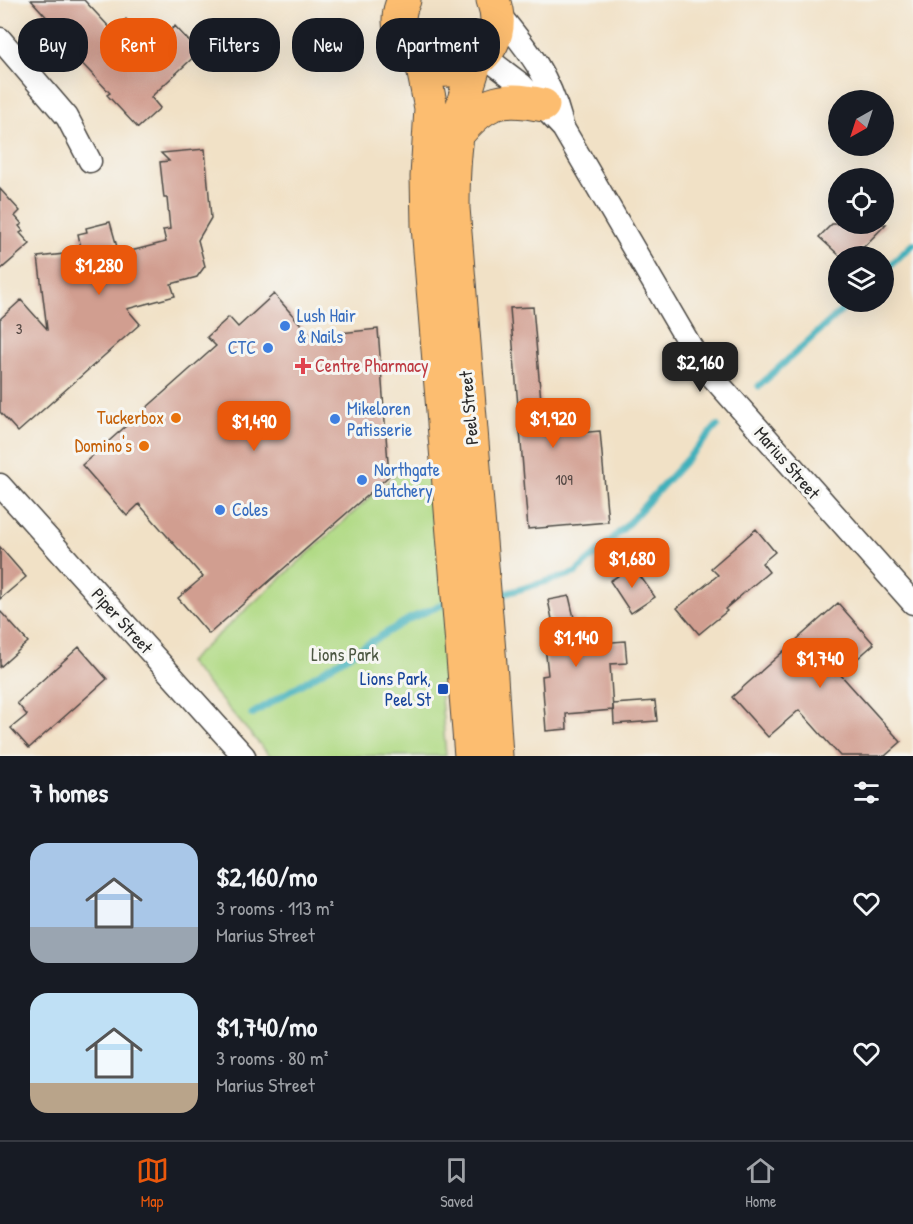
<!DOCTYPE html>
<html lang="en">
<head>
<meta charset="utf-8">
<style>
  body { margin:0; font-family:"Patrick Hand",sans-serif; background:#20242c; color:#f1f3f6; height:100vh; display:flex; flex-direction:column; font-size:22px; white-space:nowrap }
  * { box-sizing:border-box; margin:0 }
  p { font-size:20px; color:#9ea1a6 }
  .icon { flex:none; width:33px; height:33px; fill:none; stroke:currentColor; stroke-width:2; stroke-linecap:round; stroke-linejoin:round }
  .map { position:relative; height:756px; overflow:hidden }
  .drawer { display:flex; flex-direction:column; background:#171b24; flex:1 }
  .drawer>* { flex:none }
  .guide { position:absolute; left:18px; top:18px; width:600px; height:54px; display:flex; gap:12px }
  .needle { width:39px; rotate:219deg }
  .controls { position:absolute; left:828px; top:90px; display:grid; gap:12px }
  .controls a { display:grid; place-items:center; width:66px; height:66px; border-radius:50%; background:#171b24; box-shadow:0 6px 24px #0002; font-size:30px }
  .price { position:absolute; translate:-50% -51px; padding:0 14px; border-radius:12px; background:#ea580c; color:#fff; font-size:20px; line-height:39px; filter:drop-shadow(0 2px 3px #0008) }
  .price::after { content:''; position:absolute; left:50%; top:36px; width:18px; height:14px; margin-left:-9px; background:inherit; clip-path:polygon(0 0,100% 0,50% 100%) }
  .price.current { background:#222; color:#fff }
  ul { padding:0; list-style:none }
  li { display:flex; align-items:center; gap:18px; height:150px; padding:0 30px }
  li span { display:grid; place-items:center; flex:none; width:168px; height:120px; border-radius:18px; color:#555 }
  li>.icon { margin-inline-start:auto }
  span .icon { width:72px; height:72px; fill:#fffc; stroke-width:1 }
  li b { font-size:26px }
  h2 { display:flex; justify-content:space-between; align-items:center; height:72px; padding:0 30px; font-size:26px }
  .pill { padding:0 21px; border-radius:24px; background:#171b24; box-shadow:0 6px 24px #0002; font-size:21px; line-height:54px }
  .pill.current { background:#ea580c; color:#fff }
  .tab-bar { display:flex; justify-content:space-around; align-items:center; height:84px; border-top:2px solid #363941; background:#171b24; font-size:16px; color:#9ea1a6 }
  .tab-bar a { display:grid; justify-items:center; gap:3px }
  .tab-bar .current { color:#ea580c }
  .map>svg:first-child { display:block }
  .green { fill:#b1da85; stroke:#6e8258; stroke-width:1.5 }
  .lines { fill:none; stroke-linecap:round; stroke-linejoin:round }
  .stream { stroke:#40b0bb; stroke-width:7 }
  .building { fill:#d19e90 }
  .minor-casing { stroke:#494642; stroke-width:25 }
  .primary-casing { stroke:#494642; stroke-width:35 }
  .minor { stroke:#fff; stroke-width:22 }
  .primary { stroke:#fcbd6f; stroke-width:33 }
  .shop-dot { fill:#3f7fe0; stroke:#f6f6f2; stroke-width:2 }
  .health-dot { fill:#e0444e; stroke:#f6f6f2; stroke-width:2 }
  .food-dot { fill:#e8710a; stroke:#f6f6f2; stroke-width:2 }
  .transit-dot { fill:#1a4fb4; stroke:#f6f6f2; stroke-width:2 }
  .labels { text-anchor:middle; stroke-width:6; stroke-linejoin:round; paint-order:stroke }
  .number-label { font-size:15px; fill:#544844 }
  .shop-label { font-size:18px; fill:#366cbe; stroke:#f6f6f2; text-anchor:start }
  .health-label { font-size:18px; fill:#be3a42; stroke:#f6f6f2; text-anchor:start }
  .street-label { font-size:18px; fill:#2b2b2b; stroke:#f6f6f2 }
  .food-label { font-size:18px; fill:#c56008; stroke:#f6f6f2; text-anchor:end }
  .park-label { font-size:18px; fill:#4c5742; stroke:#f6f6f2 }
  .transit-label { font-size:18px; fill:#164399; stroke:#f6f6f2; text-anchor:end }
</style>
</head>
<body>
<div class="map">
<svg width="913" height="756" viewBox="0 0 913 756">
  <rect width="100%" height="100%" fill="#f6f6f2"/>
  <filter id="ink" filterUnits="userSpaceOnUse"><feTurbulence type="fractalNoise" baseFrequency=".0167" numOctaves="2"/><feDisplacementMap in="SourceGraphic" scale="12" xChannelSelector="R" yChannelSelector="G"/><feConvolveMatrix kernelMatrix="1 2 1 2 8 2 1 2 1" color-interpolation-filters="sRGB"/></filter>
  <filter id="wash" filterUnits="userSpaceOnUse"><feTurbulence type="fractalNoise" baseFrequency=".008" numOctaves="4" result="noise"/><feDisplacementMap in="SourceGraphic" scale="24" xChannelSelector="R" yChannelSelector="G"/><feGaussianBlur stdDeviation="1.35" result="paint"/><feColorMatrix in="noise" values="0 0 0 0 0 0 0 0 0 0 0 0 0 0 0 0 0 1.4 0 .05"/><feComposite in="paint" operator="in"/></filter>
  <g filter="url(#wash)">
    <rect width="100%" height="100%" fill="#f1e1c6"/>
    <!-- green -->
    <path class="green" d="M444 468 455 668 440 686 446 756H270L188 662 394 476Z"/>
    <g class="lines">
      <!-- stream -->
      <path class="stream" d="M884 271 913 244
        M759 386 851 302
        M497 596 575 573 625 527 717 426
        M252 714 409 619 446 603"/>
    </g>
    <g id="blocks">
      <!-- building -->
      <path class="building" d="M31 0H84L113 31 126 19 152 48 175 26 199 52 151 97 160 108 138 128 107 95 110 93 58 38 62 34Z
        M205 149 211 218 198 240 205 266 197 277 171 284 175 296 127 309 140 324 18 432 0 412V319L21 300 47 329 38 257 82 252 78 234 87 232 86 228 110 222 119 254 166 242 163 230 170 229 167 198H164L160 162 169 161 161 153Z
        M0 189 20 211 15 216 22 224 19 226 23 231 20 233 30 244 0 270Z
        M832 224H886L855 256H840L819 237Z
        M274 294 311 336 378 329 389 476 209 634 178 598 203 577 139 504 127 516 82 465 216 346 207 337 229 317 238 327Z
        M533 307 544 436 600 431 608 522 528 529 510 308Z
        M756 529 775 552 762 563 769 572 725 609 727 611 699 634 677 608 718 575 711 568Z
        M0 547 26 577 0 599Z
        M633 566 655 597 631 613 610 581Z
        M569 596 575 622 585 621 587 644 625 641 627 663 610 664 613 710 566 714 567 729 546 731 542 676 548 675 543 625 553 624 548 600Z
        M838 603 874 644 840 674 901 742 885 756H840L799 710 768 737 732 697Z
        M0 611 28 642 0 667Z
        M79 647 107 679 29 748 11 728 27 715 17 703Z
        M655 701 657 721 614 724 613 704Z"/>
    </g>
  </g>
  <g filter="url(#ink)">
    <use href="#blocks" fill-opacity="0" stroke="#494642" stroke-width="1.5"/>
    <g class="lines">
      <!-- minor casing -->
      <g class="minor-casing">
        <path id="minor" d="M497 12C528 50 548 73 561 121
          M0 39 67 117 90 161
          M484 56 522 85 563 128 701 364 913 603
          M0 485 244 756"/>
      </g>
      <!-- primary casing -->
      <g class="primary-casing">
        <path id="primary" d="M404 0C398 11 398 24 401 36 422 99 518 67 493 0
          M422 63 431 108 427 177 428 226 471 756
          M475 63C457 117 453 152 453 208L491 677 496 756
          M455 137C483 103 498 95 543 105"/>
      </g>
      <!-- minor -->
      <use href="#minor" class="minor"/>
      <!-- primary -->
      <use href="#primary" class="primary"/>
    </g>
  </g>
  <!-- markers -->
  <g class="shop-dot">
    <circle cx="285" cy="326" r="6"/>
    <circle cx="268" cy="348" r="6"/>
    <circle cx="335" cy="419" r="6"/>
    <circle cx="362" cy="480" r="6"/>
    <circle cx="220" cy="510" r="6"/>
  </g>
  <path class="health-dot" d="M300 357h6v6h6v6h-6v6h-6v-6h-6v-6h6z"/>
  <g class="food-dot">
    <circle cx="176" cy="418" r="6"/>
    <circle cx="144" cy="446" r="6"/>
  </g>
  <rect class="transit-dot" x="437" y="683" width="12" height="12" rx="3"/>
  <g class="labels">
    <!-- number labels -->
    <g class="number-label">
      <text x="19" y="334">3</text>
      <text x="564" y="485">109</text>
    </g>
    <!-- shop labels -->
    <g class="shop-label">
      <text x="297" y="322">Lush Hair<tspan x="297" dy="21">&amp; Nails</tspan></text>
      <text x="256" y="354" text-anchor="end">CTC</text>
      <text x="347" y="415">Mikeloren<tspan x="347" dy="21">Patisserie</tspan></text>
      <text x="374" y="476">Northgate<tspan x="374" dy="21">Butchery</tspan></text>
      <text x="232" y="516">Coles</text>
    </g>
    <!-- health labels -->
    <g class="health-label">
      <text x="315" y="372">Centre Pharmacy</text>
    </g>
    <!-- street labels -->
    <g class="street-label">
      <text transform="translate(469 408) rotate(-95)" y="6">Peel Street</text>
      <text transform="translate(787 463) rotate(49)" y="6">Marius Street</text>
      <text transform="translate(122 621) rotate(48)" y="6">Piper Street</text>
    </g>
    <!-- food labels -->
    <g class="food-label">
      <text x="164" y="424">Tuckerbox</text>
      <text x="132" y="452">Domino's</text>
    </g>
    <!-- park labels -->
    <g class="park-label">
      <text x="345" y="661">Lions Park</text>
    </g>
    <!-- transit labels -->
    <g class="transit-label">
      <text x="431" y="685">Lions Park,<tspan x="431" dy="21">Peel St</tspan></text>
    </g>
  </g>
</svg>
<div class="controls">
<a><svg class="needle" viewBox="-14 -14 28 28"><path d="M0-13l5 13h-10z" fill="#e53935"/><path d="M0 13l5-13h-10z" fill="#9ea1a6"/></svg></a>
<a><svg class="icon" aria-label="locate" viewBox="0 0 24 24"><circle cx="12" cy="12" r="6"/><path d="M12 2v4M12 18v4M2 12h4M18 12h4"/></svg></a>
<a><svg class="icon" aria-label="layers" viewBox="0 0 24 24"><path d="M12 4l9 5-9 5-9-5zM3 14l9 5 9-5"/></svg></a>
</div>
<b class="price" style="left:99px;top:296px">$1,280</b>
<b class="price current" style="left:700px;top:393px">$2,160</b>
<b class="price" style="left:553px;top:449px">$1,920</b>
<b class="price" style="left:254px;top:452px">$1,490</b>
<b class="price" style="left:632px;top:589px">$1,680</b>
<b class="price" style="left:576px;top:668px">$1,140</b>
<b class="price" style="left:820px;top:689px">$1,740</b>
<div class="guide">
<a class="pill">Buy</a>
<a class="pill current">Rent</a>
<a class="pill">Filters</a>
<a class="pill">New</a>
<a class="pill">Apartment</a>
</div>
</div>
<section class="drawer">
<h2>7 homes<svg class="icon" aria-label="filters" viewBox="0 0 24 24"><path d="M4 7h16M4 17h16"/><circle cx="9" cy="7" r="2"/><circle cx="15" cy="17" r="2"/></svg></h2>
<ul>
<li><span style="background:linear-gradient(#a9c7e8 70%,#9aa5b1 0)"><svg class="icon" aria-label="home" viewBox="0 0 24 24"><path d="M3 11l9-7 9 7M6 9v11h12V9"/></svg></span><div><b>$2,160/mo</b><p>3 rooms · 113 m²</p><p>Marius Street</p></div><svg class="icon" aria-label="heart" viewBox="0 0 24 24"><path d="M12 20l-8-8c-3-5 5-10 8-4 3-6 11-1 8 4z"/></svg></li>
<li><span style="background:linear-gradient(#bfe0f5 75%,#b9a48a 0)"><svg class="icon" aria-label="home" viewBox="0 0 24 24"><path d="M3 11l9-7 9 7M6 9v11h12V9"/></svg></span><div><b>$1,740/mo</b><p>3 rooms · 80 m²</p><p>Marius Street</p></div><svg class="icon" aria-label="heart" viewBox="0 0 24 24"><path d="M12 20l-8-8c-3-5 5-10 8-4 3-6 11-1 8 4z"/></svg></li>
</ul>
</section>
<nav class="tab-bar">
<a class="current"><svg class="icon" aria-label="map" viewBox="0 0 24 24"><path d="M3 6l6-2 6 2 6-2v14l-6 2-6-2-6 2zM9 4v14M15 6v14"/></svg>Map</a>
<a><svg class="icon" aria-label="saved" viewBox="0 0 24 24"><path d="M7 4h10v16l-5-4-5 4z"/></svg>Saved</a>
<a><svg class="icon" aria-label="home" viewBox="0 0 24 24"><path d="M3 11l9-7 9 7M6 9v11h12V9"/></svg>Home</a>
</nav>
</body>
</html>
